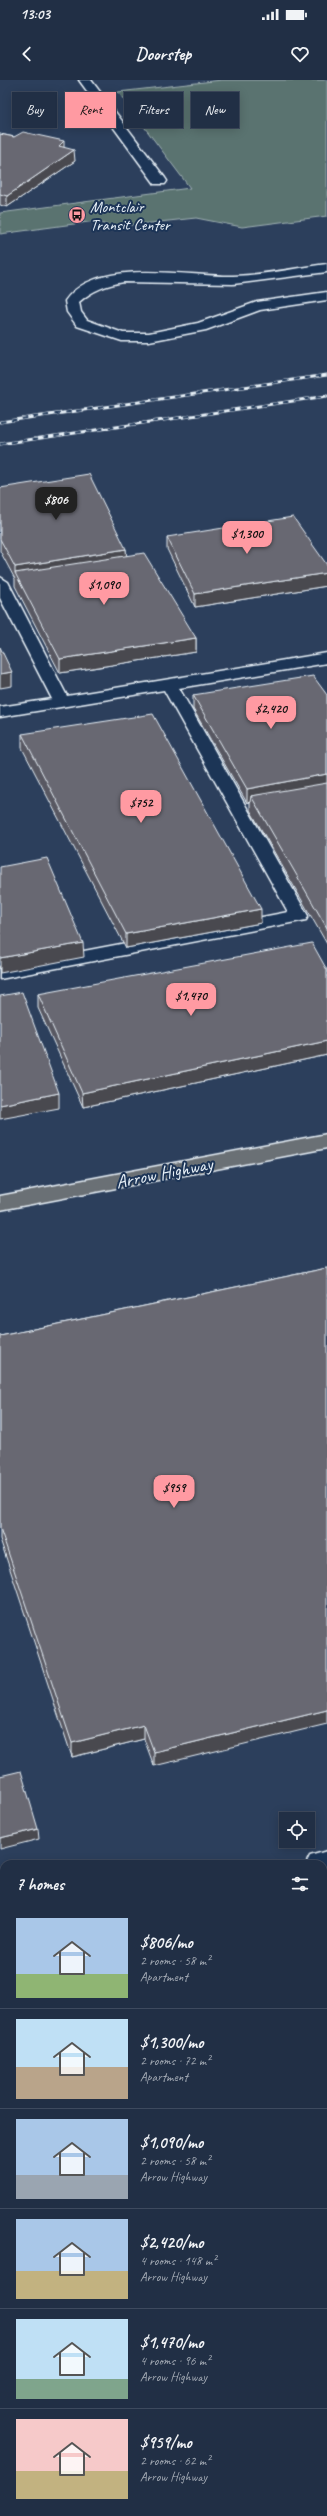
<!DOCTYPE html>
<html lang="en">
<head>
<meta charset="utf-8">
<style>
  body { margin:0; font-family:Caveat,sans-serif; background:#2d3b50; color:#f1f3f6; height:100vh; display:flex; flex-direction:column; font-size:15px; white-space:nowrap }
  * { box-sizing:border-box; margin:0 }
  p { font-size:13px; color:#a2a9b3 }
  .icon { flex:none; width:22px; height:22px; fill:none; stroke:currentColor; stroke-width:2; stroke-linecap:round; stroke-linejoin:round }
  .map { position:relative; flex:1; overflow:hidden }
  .sheet { position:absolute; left:0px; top:1780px; width:327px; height:656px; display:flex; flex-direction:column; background:#212f45; border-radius:12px 12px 0 0; box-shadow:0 2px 10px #0003,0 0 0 1px #3e4a5e }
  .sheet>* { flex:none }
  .guide { position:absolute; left:12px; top:12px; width:303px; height:36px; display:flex; gap:8px }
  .controls { position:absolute; left:279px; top:1732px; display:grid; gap:8px }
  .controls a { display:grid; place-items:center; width:36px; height:36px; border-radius:0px; background:#212f45; box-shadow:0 2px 10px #0003,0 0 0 1px #3e4a5e; font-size:20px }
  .price { position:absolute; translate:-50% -34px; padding:0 9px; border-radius:8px; background:#ff9aa2; color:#111; font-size:13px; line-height:26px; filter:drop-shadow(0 1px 2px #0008) }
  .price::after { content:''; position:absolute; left:50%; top:24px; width:12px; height:9px; margin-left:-6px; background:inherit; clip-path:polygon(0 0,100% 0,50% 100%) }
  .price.current { background:#222; color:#fff }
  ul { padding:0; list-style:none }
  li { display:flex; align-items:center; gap:12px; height:100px; padding:0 16px }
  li+li { border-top:1px solid #3e4a5e }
  li span { display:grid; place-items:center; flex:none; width:112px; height:80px; border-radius:0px; color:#555 }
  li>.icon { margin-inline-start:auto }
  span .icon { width:48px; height:48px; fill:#fffc; stroke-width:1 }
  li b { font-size:17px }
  h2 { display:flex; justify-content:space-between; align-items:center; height:48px; padding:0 16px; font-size:17px }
  .pill { padding:0 14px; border-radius:0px; background:#212f45; box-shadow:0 2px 10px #0003,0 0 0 1px #3e4a5e; font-size:14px; line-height:36px }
  .pill.current { background:#ff9aa2; color:#111 }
  .status { display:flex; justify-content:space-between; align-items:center; height:28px; padding:0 20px; background:#212f45; direction:ltr }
  .status svg { height:11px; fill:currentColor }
  header { display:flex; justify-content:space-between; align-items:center; height:52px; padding:0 16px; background:#212f45; font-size:18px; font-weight:800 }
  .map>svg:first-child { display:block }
  .green { fill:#5a7370; stroke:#a1b2b4 }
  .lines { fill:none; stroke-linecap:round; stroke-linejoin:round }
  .service-casing { stroke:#e8f1f8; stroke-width:3 }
  .primary-casing { stroke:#e8f1f8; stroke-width:3 }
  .service { fill:#1d3557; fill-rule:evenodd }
  .primary { fill:#6b6f75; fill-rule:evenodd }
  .rail-casing { stroke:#e8f1f8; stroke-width:3 }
  .rail { stroke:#1d3557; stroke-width:2; stroke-dasharray:5.5; stroke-linecap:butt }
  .wall { fill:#595962; stroke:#e8f1f8 }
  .shaded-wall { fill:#494850; stroke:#e8f1f8 }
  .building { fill:#686772; stroke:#e8f1f8 }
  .labels { text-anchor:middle; stroke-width:4; stroke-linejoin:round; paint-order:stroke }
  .far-poi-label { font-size:16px; fill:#e8f1f8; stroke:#1d3557; text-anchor:start }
  .street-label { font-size:19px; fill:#e8f1f8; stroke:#1d3557 }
</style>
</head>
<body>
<div class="status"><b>13:03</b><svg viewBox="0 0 49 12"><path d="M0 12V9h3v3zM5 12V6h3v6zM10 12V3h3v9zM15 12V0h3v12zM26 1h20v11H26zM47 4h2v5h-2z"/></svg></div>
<header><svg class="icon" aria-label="back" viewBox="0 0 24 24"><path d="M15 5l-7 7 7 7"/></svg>Doorstep<svg class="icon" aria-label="heart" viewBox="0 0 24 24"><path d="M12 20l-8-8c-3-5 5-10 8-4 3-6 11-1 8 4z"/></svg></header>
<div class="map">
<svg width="327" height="2436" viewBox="0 0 327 2436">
  <rect width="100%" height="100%" fill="#2c3f5c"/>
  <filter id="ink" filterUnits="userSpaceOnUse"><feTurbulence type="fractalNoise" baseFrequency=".025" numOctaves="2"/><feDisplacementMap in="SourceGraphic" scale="8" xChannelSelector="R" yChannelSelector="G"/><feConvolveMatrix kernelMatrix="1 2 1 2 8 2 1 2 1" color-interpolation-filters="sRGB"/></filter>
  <g filter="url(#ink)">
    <!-- green -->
    <path class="green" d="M222 0H327V136L242 147 196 138 113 147 96 141 0 154V133L190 108 118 12Z"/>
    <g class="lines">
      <!-- service casing -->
      <g class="service-casing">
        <path id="service" d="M79 0H91L165 98 167 101 165 104H155Z
          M327 184V192L233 204 124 202C106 205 93 210 79 222L81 232 87 240 123 253H149L198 243 257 222 327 212V220L260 230 206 250 149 261H122L77 246 67 232 65 221C96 176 187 197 233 196 265 195 296 188 327 184Z
          M0 497 8 502 67 616 327 573V583L179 608 308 836 306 840 0 899V887L288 832 164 610 0 637V627L52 619 0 518Z
          M327 1771V1793L323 1794V1784H306L310 1776Z
          M4 1850V1874L0 1875V1851Z"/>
      </g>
      <!-- primary casing -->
      <g class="primary-casing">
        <path id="primary" d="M327 1054V1068L0 1130V1116Z"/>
      </g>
      <!-- service -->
      <use href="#service" class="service"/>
      <!-- primary -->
      <use href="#primary" class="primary"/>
      <!-- rail casing -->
      <g class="rail-casing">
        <path id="rail" d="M0 342 327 295
          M0 364 327 316"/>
      </g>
      <!-- rail -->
      <use href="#rail" class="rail"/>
    </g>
    <!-- wall -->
    <path class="wall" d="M0 54 64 67 75 81 7 127 0 125Z
      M0 408 126 469V475L196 558V572L60 593 15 506V499L0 471Z
      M167 457 327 485V506L195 527 167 469Z
      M193 615H327V864L250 730V722L247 723 193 629Z
      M22 654 261 843 126 868 22 668Z
      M327 890V975L83 1027 38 928V914Z
      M327 1188 154 1686 144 1659 72 1677 0 1459V1256Z
      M327 1876V2088L323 2077V1877Z"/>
    <!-- shaded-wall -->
    <path class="shaded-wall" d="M64 61V72L59 66Z
      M74 70 75 81 7 127V116Z
      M126 469 127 482 15 493V487Z
      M327 493V506L195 527V514Z
      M196 558V572L60 593V579Z
      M12 592V606L0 608V594Z
      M327 694V708L251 716 250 722 247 723V709Z
      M261 829V843L126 868V854Z
      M83 863 84 877 0 893V878Z
      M327 961V975L83 1027 82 1013Z
      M59 1013V1028L0 1039V1025Z
      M327 1630V1644L154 1686V1672Z
      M144 1645V1659L72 1677V1663Z
      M38 1749 39 1759 0 1769V1758Z
      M327 2335V2346L323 2347V2336Z"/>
    <!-- building -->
    <path class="building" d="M23 52 64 61 59 66 74 70 7 116 0 114V54L14 57Z
      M89 394 126 469 15 487 0 459V408Z
      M293 437 327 485V493L195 514 167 457Z
      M144 473 196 558 60 579 15 493Z
      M0 567 12 592 0 594Z
      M313 596 327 615V694L247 709 193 615Z
      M153 634 261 829 126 854 22 654Z
      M327 703V848L251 716Z
      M47 778 83 863 0 878V787Z
      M312 863 327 890V961L82 1013 38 914Z
      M22 912 59 1013 0 1025V916Z
      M327 1188V1630L154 1672 144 1645 72 1663 0 1448V1256Z
      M21 1691 38 1749 0 1758V1696Z
      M327 1876V2072L323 2061V1877Z
      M4 2230V2432H98L99 2436H0V2231Z
      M327 2265V2335L323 2336V2267Z"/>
  </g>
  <!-- icons -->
  <defs>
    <g id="bus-disc" transform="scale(0.9)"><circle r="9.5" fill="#ff9aa2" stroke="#1d3557"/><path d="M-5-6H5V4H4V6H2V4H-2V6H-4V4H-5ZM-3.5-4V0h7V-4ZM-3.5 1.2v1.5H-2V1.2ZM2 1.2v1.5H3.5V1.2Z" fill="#111"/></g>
  </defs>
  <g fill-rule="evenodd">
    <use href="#bus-disc" x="77" y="135"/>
  </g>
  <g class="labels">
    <!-- far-poi labels -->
    <g class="far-poi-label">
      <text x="90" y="132">Montclair<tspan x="90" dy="18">Transit Center</tspan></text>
    </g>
    <!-- street labels -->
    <g class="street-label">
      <text transform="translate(164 1092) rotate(-11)" y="7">Arrow Highway</text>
    </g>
  </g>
</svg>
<div class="controls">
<a><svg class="icon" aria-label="locate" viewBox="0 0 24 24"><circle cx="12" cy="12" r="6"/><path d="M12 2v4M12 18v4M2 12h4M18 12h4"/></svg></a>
</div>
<b class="price current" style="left:56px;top:441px">$806</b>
<b class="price" style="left:247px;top:475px">$1,300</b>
<b class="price" style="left:104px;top:526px">$1,090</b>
<b class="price" style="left:271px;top:650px">$2,420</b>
<b class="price" style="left:141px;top:744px">$752</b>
<b class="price" style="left:191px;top:937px">$1,470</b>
<b class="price" style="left:174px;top:1429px">$959</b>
<div class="guide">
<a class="pill">Buy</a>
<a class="pill current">Rent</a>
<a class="pill">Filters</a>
<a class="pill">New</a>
</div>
<section class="sheet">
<h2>7 homes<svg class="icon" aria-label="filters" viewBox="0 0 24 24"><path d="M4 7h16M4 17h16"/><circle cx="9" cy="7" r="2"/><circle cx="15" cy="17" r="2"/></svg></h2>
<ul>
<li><span style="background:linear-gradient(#a9c7e8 70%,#8fb573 0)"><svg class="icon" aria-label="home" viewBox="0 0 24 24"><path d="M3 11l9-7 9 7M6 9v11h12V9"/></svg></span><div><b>$806/mo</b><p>2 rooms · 58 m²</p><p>Apartment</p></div></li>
<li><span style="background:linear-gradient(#bfe0f5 60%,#b9a48a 0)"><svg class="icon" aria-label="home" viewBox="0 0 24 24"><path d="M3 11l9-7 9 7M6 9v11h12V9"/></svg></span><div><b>$1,300/mo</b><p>2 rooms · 72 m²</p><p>Apartment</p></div></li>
<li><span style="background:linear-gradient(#a9c7e8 70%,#9aa5b1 0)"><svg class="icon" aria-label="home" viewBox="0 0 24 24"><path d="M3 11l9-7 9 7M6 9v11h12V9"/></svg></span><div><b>$1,090/mo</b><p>2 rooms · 58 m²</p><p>Arrow Highway</p></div></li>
<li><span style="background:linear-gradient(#a9c7e8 65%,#c2b280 0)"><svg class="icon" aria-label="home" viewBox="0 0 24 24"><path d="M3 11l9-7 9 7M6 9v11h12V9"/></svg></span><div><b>$2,420/mo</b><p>4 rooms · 148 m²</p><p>Arrow Highway</p></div></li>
<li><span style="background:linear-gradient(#bfe0f5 75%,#7fa58c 0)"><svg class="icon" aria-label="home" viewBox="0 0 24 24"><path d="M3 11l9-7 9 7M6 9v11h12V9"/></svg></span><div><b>$1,470/mo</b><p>4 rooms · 96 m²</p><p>Arrow Highway</p></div></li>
<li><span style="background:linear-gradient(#f6c9c9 65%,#c2b280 0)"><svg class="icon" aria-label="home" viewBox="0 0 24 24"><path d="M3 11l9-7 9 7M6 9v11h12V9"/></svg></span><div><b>$959/mo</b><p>2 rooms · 62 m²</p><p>Arrow Highway</p></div></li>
</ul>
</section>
</div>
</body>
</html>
